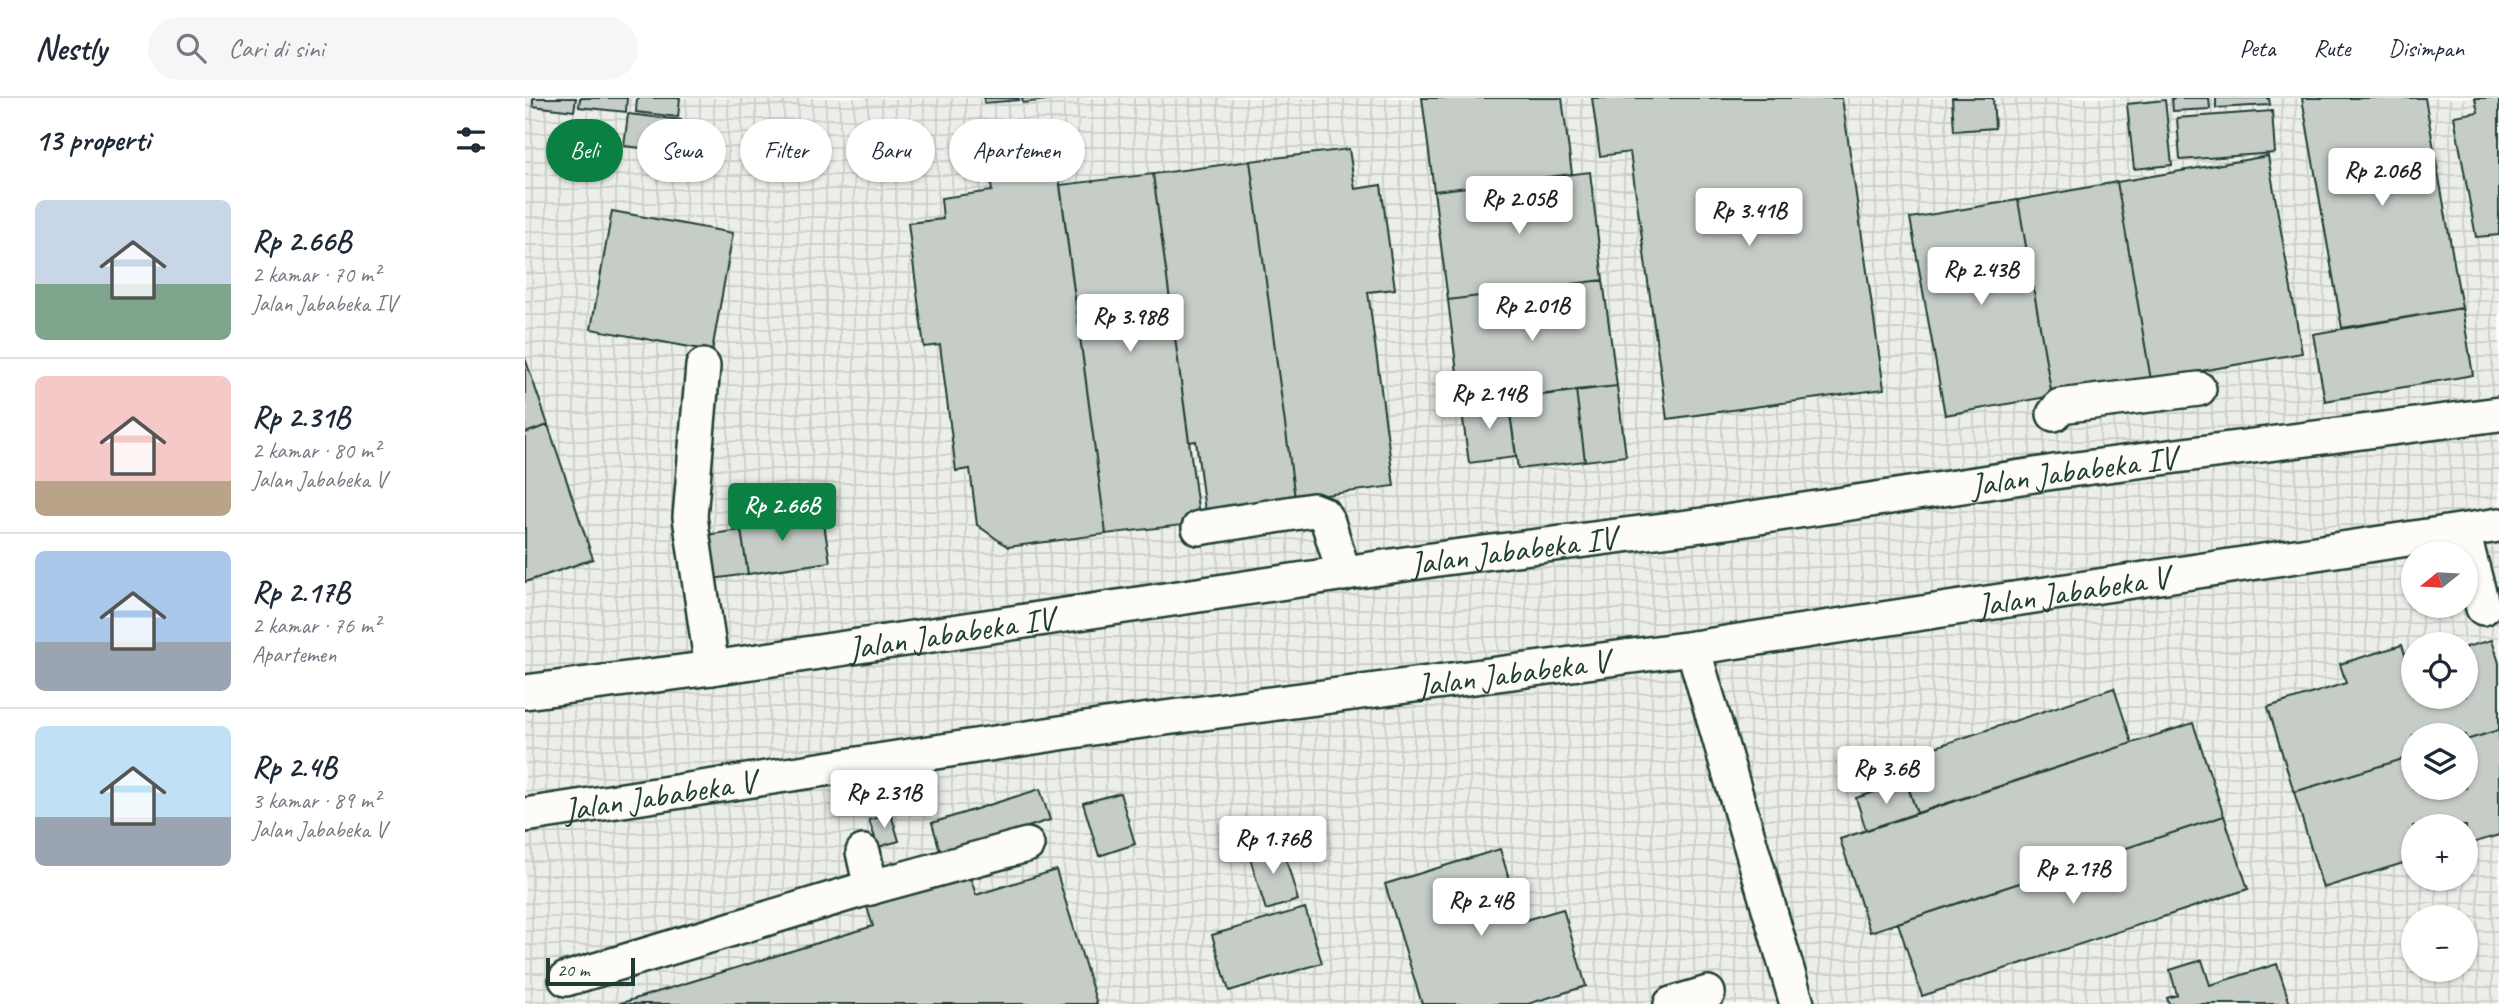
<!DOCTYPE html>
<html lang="id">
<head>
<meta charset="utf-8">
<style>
  body { margin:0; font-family:Caveat,sans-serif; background:#f6f6f7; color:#1f2937; height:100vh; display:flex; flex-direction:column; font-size:26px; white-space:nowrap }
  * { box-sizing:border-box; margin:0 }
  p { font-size:23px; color:#747a83 }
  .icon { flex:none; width:38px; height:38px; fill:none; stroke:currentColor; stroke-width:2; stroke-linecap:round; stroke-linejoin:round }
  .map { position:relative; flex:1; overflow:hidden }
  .panel { display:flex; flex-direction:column; background:#fff; width:525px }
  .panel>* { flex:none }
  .banner { position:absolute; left:21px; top:21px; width:665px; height:63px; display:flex; gap:14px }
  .needle { width:46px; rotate:252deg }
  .buttons { position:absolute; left:1876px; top:443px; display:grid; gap:14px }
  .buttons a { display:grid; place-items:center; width:77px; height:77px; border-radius:50%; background:#fff; box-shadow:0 2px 5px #0004; font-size:35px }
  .scale { position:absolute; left:21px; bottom:18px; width:89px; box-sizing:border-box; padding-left:7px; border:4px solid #1f3d34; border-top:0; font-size:19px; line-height:24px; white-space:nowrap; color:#1f3d34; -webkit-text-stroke:5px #fdfcf7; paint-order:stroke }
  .price { position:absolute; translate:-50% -60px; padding:0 16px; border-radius:7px; background:#fff; color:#222; font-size:23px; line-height:46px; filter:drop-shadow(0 2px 4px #0008) }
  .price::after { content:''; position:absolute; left:50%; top:42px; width:21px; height:16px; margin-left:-10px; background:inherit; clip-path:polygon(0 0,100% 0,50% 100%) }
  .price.current { background:#0b8043; color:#fff }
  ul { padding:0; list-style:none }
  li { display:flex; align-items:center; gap:21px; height:175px; padding:0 35px }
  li+li { border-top:2px solid #e0e1e3 }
  li span { display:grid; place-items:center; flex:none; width:196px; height:140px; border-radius:10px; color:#555 }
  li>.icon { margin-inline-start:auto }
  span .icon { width:84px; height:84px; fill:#fffc; stroke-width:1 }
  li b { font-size:30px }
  h2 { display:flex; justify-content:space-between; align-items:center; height:84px; padding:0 35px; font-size:30px }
  .chip { padding:0 24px; border-radius:32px; background:#fff; box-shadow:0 2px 5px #0004; font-size:24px; line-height:63px }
  .chip.current { background:#0b8043; color:#fff }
  header { display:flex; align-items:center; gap:42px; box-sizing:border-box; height:98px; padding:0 35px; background:#fff; border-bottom:2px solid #e0e1e3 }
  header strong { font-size:33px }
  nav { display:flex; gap:38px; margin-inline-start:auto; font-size:24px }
  .search { width:490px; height:63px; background:#f6f6f7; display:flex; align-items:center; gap:18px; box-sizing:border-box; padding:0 24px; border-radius:38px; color:#747a83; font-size:26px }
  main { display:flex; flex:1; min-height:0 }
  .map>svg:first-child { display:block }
  .industrial { fill:url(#industrial-grid); fill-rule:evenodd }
  .building { fill:#c6cdc7; stroke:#1f3d34; stroke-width:2 }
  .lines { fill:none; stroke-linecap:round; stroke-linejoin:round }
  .minor-casing { stroke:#1f3d34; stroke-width:38 }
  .minor { stroke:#fdfcf7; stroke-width:33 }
  .labels { text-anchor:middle; stroke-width:5; stroke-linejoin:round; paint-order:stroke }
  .street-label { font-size:33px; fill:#1f3d34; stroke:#fdfcf7 }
</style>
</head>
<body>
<header>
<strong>Nestly</strong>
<div class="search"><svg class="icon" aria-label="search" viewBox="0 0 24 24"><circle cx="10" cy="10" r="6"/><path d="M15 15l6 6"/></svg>Cari di sini</div>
<nav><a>Peta</a><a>Rute</a><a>Disimpan</a></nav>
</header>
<main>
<section class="panel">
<h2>13 properti<svg class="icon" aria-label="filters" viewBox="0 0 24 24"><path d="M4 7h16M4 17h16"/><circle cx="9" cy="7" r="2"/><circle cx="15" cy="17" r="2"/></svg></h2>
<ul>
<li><span style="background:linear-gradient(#c9d6e8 60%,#7fa58c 0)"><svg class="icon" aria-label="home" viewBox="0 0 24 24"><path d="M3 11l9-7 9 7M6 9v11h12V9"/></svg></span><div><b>Rp 2.66B</b><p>2 kamar · 70 m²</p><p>Jalan Jababeka IV</p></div></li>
<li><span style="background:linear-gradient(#f6c9c9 75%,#b9a48a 0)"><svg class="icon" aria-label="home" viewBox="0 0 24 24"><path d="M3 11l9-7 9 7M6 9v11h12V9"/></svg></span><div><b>Rp 2.31B</b><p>2 kamar · 80 m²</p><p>Jalan Jababeka V</p></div></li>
<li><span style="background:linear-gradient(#a9c7e8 65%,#9aa5b1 0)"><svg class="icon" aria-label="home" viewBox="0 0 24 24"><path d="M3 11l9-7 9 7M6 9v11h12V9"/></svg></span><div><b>Rp 2.17B</b><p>2 kamar · 76 m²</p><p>Apartemen</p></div></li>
<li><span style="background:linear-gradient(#bfe0f5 65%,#9aa5b1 0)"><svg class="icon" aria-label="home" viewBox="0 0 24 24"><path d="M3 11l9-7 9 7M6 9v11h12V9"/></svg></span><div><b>Rp 2.4B</b><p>3 kamar · 89 m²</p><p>Jalan Jababeka V</p></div></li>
</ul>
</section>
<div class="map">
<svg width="1974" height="906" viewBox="0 0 1974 906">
  <defs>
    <pattern id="industrial-grid" width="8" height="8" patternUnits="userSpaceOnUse" patternTransform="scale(1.75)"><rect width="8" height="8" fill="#eceee9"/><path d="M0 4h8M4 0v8" fill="none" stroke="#cacdc8"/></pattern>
  </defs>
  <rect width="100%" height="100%" fill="#fdfcf7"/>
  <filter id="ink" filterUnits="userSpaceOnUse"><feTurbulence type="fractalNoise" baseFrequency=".0143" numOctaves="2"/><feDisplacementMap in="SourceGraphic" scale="14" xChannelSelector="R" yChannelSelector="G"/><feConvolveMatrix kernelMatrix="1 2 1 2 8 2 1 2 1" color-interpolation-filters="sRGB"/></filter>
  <g filter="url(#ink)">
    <!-- industrial -->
    <path class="industrial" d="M0 0H1974V906H0ZM1888 455H1941V508H1888ZM1888 546H1941V598H1888ZM1888 637H1941V690H1888ZM1888 728H1941V780H1888ZM1888 819H1941V872H1888Z"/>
    <!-- building -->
    <path class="building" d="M8 0H51L49 13 8 8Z
      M55 0H102L101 14 54 9Z
      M112 0H155L153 19 111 14Z
      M459 0H494V2L459 5Z
      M497 0H538L498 5Z
      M897 0H1037L1047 76 909 93Z
      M1067 0H1317L1359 291 1142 321 1105 54 1075 58Z
      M1427 0H1468L1470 30 1429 33Z
      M1647 0H1684L1685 11 1648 13Z
      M1691 0H1744L1745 7 1691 10Z
      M1777 0H1900L1937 210 1817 230Z
      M1950 0H1974V137L1951 139 1929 18 1953 14Z
      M1640 2 1647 67 1609 71 1602 6Z
      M1747 13 1750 55 1655 62 1652 20Z
      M103 16 156 22 152 54 99 48Z
      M824 51 830 91 856 87 870 191 843 194 869 388 770 401 725 63Z
      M1743 58 1777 255 1626 282 1592 84Z
      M532 63 581 436 483 449 452 427 445 371 431 373 415 247 399 249 383 125 418 121 416 100 467 93 464 72Z
      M725 63 770 401 680 413 671 343 664 344 628 76Z
      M1065 74 1078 182 923 202 909 93Z
      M628 76 675 425 581 436 535 87Z
      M1592 84 1626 282 1527 298 1493 102Z
      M1493 102 1527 298 1420 317 1385 120Z
      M87 113 208 135 187 253 66 231Z
      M1078 182 1092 288 936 307 923 202Z
      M1937 210 1948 277 1800 303 1788 236Z
      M0 260 23 327 0 335Z
      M1092 288 1101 358 1060 363 1051 292Z
      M1051 292 1060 363 993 371 983 301Z
      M983 301 991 359 944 365 936 307Z
      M23 327 68 461 0 484V335Z
      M237 410 239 429 298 420 305 464 223 476 213 414Z
      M216 432 223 476 180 482 173 438Z
      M1967 542 1974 565V632L1941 642V637H1888V658L1769 694 1743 609 1821 585 1815 566 1877 547 1883 567 1888 565V598H1941V549Z
      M1589 590 1607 645 1392 715 1374 661Z
      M1668 625 1699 718 1345 834 1315 741Z
      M1974 632V737L1941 747V728H1888V762L1798 790 1769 694 1888 658V690H1941V642Z
      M1381 684 1392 715 1341 732 1331 700Z
      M515 691 525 722 416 756 407 725Z
      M595 695 610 746 574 758 558 705Z
      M366 716 374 743 353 749 344 722Z
      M1699 718 1723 791 1397 898 1373 825Z
      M756 744 773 802 741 812 723 754Z
      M975 751 997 823 1038 811 1061 888 1003 906H897L860 786Z
      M531 772 572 906H93L348 828 341 806 444 775 451 797Z
      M780 810 797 865 704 893 687 837Z
      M1677 862 1685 887 1752 866 1765 906H1644L1642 900 1652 897 1645 872Z"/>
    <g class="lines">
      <!-- minor casing -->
      <g class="minor-casing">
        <g id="minor">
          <path d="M178 268 165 419 187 570"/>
          <path d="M1529 316 1535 308 1674 291"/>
          <path d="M674 430 788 412 798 416 803 424 819 476"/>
          <path d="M1938 434 1958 510"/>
          <path d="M1168 550 1272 906"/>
          <path id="s1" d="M0 594 187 570 920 460 1201 424 1529 374 1974 316"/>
          <path id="s2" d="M0 717 587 627 1168 550 1974 427"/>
          <path d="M338 754 346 790"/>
          <path d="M41 881 333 793 502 747"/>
          <path d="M1146 906 1183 895"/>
        </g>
      </g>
      <!-- minor -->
      <use href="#minor" class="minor"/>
    </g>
  </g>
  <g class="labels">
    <!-- street labels -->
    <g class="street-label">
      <text dy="12" stroke="none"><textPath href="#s1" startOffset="1564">Jalan Jababeka IV</textPath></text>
      <text dy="12" stroke="none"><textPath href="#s1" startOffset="998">Jalan Jababeka IV</textPath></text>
      <text dy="12" stroke="none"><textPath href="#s2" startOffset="1564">Jalan Jababeka V</textPath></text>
      <text dy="12" stroke="none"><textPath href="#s1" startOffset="430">Jalan Jababeka IV</textPath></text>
      <text dy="12" stroke="none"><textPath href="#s2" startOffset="998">Jalan Jababeka V</textPath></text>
      <text dy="12" stroke="none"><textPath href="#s2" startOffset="136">Jalan Jababeka V</textPath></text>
    </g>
  </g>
</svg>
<div class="buttons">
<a><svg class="needle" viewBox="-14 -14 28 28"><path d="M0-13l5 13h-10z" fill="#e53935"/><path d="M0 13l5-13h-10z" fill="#747a83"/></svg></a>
<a><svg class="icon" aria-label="locate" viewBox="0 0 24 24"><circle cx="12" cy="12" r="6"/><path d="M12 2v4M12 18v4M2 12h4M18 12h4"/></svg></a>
<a><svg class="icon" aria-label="layers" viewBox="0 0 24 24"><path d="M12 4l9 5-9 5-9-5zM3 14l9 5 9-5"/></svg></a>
<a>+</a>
<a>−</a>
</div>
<div class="scale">20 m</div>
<b class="price" style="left:1857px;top:110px">Rp 2.06B</b>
<b class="price" style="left:994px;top:138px">Rp 2.05B</b>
<b class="price" style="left:1224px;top:150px">Rp 3.41B</b>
<b class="price" style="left:1456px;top:209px">Rp 2.43B</b>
<b class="price" style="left:1007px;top:245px">Rp 2.01B</b>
<b class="price" style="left:605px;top:256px">Rp 3.98B</b>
<b class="price" style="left:964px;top:333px">Rp 2.14B</b>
<b class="price current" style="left:257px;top:445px">Rp 2.66B</b>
<b class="price" style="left:1361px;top:708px">Rp 3.6B</b>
<b class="price" style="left:359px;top:732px">Rp 2.31B</b>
<b class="price" style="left:748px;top:778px">Rp 1.76B</b>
<b class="price" style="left:1548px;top:808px">Rp 2.17B</b>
<b class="price" style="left:956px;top:840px">Rp 2.4B</b>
<div class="banner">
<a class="chip current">Beli</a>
<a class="chip">Sewa</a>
<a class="chip">Filter</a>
<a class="chip">Baru</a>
<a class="chip">Apartemen</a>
</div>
</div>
</main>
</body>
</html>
